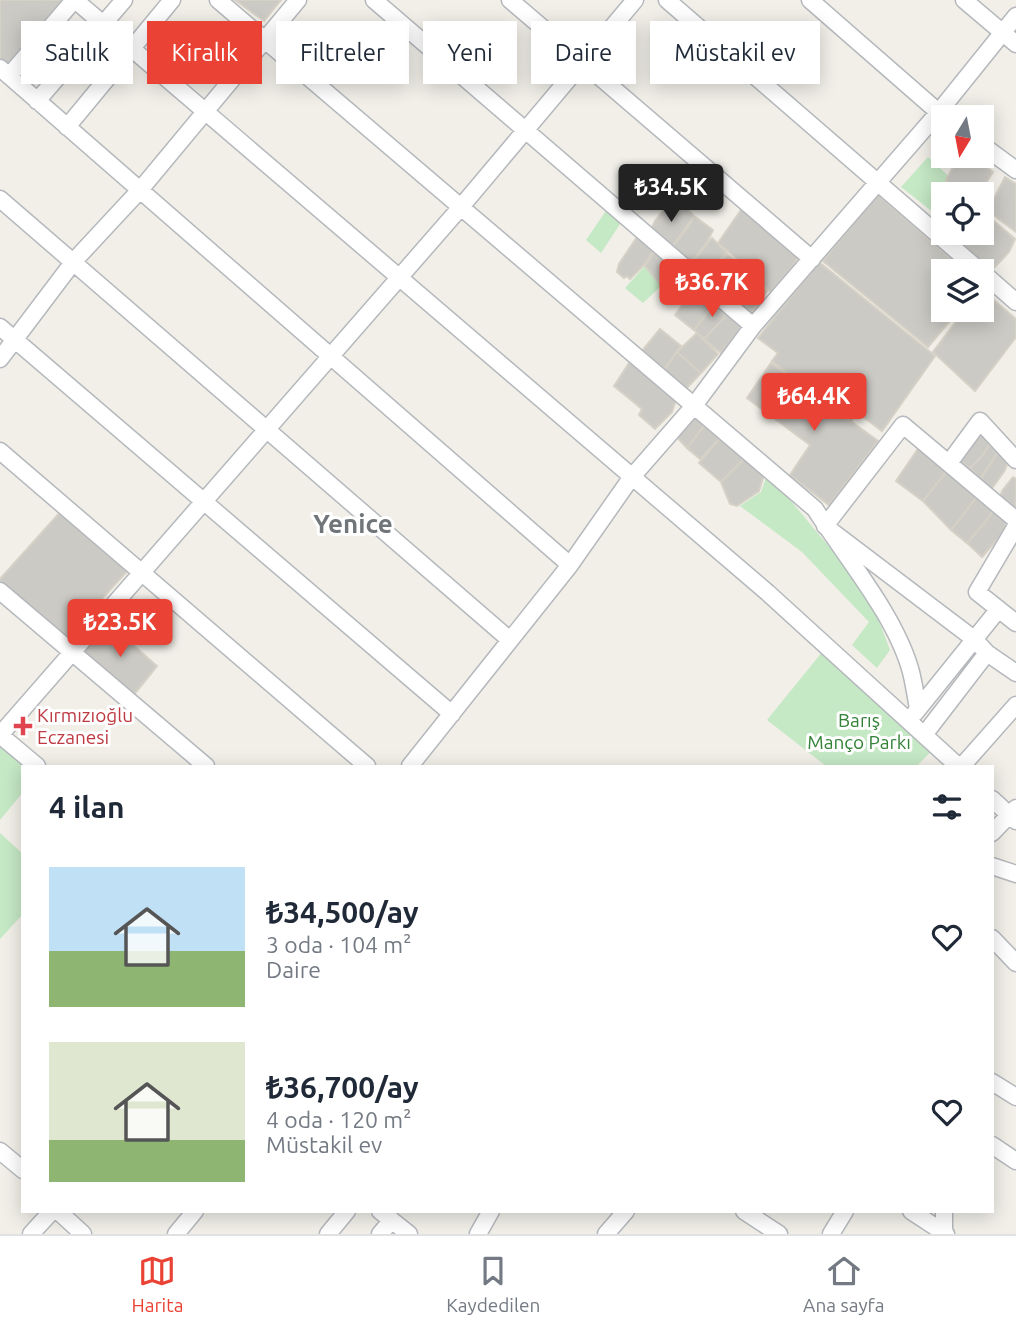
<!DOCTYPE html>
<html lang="tr">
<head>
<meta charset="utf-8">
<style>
  body { margin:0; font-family:Ubuntu,sans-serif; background:#f6f6f7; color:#1f2937; height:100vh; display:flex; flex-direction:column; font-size:26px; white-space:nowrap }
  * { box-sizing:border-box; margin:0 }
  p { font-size:23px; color:#747a83 }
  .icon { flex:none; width:38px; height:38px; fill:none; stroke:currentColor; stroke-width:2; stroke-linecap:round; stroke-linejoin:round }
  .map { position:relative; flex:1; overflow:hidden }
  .side { position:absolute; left:21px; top:765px; width:973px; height:448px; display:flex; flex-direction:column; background:#fff; border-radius:0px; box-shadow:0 4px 18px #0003 }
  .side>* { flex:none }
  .banner { position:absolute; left:21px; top:21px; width:975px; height:63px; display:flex; gap:14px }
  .needle { width:46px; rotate:190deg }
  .controls { position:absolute; left:931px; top:105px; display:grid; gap:14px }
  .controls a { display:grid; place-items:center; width:63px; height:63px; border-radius:0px; background:#fff; box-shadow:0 4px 18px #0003; font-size:35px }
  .price { position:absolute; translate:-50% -60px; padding:0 16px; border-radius:7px; background:#ea4335; color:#fff; font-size:23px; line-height:46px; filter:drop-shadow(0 2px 4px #0008) }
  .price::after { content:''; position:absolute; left:50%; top:42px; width:21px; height:16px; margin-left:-10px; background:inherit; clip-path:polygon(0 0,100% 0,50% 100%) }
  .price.current { background:#222; color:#fff }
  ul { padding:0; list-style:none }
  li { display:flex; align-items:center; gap:21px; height:175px; padding:0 28px }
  li span { display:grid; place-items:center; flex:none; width:196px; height:140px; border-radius:0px; color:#555 }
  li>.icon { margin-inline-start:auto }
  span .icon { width:84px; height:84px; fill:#fffc; stroke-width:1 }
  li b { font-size:30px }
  h2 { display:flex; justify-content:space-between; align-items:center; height:84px; padding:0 28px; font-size:30px }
  .chip { padding:0 24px; border-radius:0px; background:#fff; box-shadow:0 4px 18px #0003; font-size:24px; line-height:63px }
  .chip.current { background:#ea4335; color:#fff }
  .tab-bar { display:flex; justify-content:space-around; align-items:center; height:98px; border-top:2px solid #e0e1e3; background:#fff; font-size:19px; color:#747a83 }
  .tab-bar a { display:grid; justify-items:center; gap:4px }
  .tab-bar .current { color:#ea4335 }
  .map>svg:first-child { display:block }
  .green { fill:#c5e8c5 }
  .building { fill:#cccac5; stroke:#d6d1c6; stroke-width:2 }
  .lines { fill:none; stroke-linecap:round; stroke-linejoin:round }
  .minor-casing { stroke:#b5b8bc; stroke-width:19 }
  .minor { stroke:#fff; stroke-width:16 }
  .health-dot { fill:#e0444e; stroke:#fff; stroke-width:2.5 }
  .labels { text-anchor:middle; stroke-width:6; stroke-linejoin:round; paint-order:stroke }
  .health-label { font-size:19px; fill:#be3a42; stroke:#fff; text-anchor:start }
  .park-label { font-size:19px; fill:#348238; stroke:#fff }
  .district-label { font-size:26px; font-weight:bold; fill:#70757a; stroke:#fff }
</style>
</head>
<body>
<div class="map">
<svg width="1016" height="1234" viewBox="0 0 1016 1234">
  <rect width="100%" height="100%" fill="#f1efe8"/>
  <!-- green -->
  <path class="green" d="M928 157 968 194H943V220L901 187Z
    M610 205 624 218 601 253 586 240Z
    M645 266 661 286 643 303 625 288Z
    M767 475 781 489 855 578 879 621 890 650 877 668 852 645 869 622 802 552 740 506 761 492Z
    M823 651 933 749 917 766H826L767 720Z
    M0 743 28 766H23V792L0 820Z
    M0 833 23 854V914L0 939Z"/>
  <!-- building -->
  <path class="building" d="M0 0H69L9 71 0 64Z
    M235 0H281L264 21Z
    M959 156H972L993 172 979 194H962L946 180Z
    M1005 177 1016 184V232L988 211Z
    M877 194 965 271H943V310H959L928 347 823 261Z
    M675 196 694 216 669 251 649 234 655 221Z
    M743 207 799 255 793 266 771 292 753 277 755 274 718 243Z
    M982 211 1015 239 1009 252 992 270 960 242 963 233H982Z
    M694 216 713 230 707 242 688 266 669 251 688 227Z
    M641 231 657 245 645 264 630 279 627 276 624 278 617 272 619 264Z
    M712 238 726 252 708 274 694 261Z
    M658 247 680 265 661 286 645 266Z
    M727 254 741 266 721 293 707 279Z
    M819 262 935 356 882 431 858 413 850 422 772 361 778 353 758 338Z
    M749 276 767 291 750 316 731 300Z
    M698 283 718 299 694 330 675 315Z
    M982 290 1016 319V337L975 391 933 352 965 310H982Z
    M718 299 728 307 724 318 704 339 694 330Z
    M728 307 742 319 738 331 721 353 704 339 724 318Z
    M660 329 681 346 659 376 637 357Z
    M697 333 718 354 701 373 677 352Z
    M677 352 701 373 686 389 664 371Z
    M633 357 677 397 672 412 655 429 639 415 642 409 614 386Z
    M771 363 878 441 829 505 790 475 810 445 747 398Z
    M693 410 706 423 687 448 673 433Z
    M706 423 721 437 700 459 687 448Z
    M980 430 991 442 982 456 970 468 959 460Z
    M721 437 744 459 721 482 699 463Z
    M991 442 999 450 980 479 970 468 982 456Z
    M922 443 950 467 923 501 896 481Z
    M999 450 1009 459 1005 470 988 494 977 485Z
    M744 459 764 475 759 491 737 506 730 504 721 482Z
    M950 467 980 493 951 530 923 501Z
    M1013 477 1016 479V505L1012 511 999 501 1002 491Z
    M980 493 996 506 987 520 967 543 951 530Z
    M996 506 1009 516 1002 534 982 557 967 543 987 520Z
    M63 509 130 568 67 637 0 582V579Z
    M107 622 157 666 132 697 82 652Z"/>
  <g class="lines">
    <!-- minor casing -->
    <g class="minor-casing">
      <path id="minor" d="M75 0 768 593 958 766
        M218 0 815 509C846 558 896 616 911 672 914 684 916 697 918 709
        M374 0 753 326
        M510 0 812 259
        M667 0 980 271
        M810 0 944 117
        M964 0 1016 44
        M0 68 570 565
        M9 76 74 0
        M37 101 124 0
        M67 127 172 0
        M982 145 1016 170
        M0 199 510 640
        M982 272 1016 302
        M0 327 452 714
        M0 359 74 261 140 190 298 0
        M0 451 367 766
        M949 463 980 421 1016 460
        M1016 520 903 425 825 526 974 639 987 653 1016 673
        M1016 526 977 592 1016 623
        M0 591 206 766
        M915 713 998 610
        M0 735 460 208 635 0
        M0 735 37 766
        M924 735 987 653
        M410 766 570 565 631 478 693 407 753 326 938 113 1016 16
        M962 766 1016 705
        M992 799 1016 821
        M992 833 1016 808
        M992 866 1016 874
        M992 938 1016 963
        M992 1082 1016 1097
        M992 1145 1016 1161
        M0 1151 23 1170
        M58 1211 83 1234
        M380 1211 409 1234
        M744 1211 779 1234
        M911 1211 946 1234
        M31 1234 52 1211
        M176 1234 195 1211
        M328 1234 347 1211
        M380 1234 392 1220
        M478 1234 491 1211
        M606 1234 626 1211
        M831 1234 845 1211
        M944 1234V1211"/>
    </g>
    <!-- minor -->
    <use href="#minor" class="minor"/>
  </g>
  <!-- markers -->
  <path class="health-dot" d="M19.5 715.5h7v7h7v7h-7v7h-7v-7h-7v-7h7z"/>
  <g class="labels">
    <!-- health labels -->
    <g class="health-label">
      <text x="37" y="722">Kırmızıoğlu<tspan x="37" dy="22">Eczanesi</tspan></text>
    </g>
    <!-- park labels -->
    <g class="park-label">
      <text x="859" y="727">Barış<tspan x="859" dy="22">Manço Parkı</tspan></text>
    </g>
    <!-- district labels -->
    <g class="district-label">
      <text x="353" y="533">Yenice</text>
    </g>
  </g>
</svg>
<div class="controls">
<a><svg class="needle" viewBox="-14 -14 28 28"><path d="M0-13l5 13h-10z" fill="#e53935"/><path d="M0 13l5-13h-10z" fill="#747a83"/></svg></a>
<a><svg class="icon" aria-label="locate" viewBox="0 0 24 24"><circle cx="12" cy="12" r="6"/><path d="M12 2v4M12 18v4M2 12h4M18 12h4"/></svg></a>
<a><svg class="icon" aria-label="layers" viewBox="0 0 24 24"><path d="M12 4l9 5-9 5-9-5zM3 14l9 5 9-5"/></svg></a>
</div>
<b class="price current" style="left:671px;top:224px">₺34.5K</b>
<b class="price" style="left:712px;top:319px">₺36.7K</b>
<b class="price" style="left:814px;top:433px">₺64.4K</b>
<b class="price" style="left:120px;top:659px">₺23.5K</b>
<div class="banner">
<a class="chip">Satılık</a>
<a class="chip current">Kiralık</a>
<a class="chip">Filtreler</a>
<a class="chip">Yeni</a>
<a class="chip">Daire</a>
<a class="chip">Müstakil ev</a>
</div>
<section class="side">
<h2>4 ilan<svg class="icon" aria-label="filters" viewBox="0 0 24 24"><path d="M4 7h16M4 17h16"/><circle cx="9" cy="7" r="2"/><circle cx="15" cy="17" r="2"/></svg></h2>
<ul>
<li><span style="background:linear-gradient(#bfe0f5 60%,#8fb573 0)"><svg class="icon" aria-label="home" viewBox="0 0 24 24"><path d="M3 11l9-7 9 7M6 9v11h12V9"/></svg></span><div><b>₺34,500/ay</b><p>3 oda · 104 m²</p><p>Daire</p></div><svg class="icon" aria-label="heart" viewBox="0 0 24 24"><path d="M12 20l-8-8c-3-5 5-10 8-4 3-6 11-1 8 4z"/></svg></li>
<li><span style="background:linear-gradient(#dfe7d0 70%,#8fb573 0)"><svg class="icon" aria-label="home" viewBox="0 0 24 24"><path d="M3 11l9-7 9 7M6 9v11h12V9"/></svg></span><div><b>₺36,700/ay</b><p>4 oda · 120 m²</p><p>Müstakil ev</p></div><svg class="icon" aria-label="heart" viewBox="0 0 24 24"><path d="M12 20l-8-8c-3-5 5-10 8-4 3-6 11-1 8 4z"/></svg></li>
</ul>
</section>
</div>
<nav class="tab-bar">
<a class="current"><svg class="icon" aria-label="map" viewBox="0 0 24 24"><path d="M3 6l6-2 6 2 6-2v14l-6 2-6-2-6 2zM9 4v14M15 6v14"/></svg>Harita</a>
<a><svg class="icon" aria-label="saved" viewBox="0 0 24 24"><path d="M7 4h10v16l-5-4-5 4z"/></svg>Kaydedilen</a>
<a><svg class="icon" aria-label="home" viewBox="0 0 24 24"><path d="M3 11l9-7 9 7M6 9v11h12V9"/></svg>Ana sayfa</a>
</nav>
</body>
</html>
